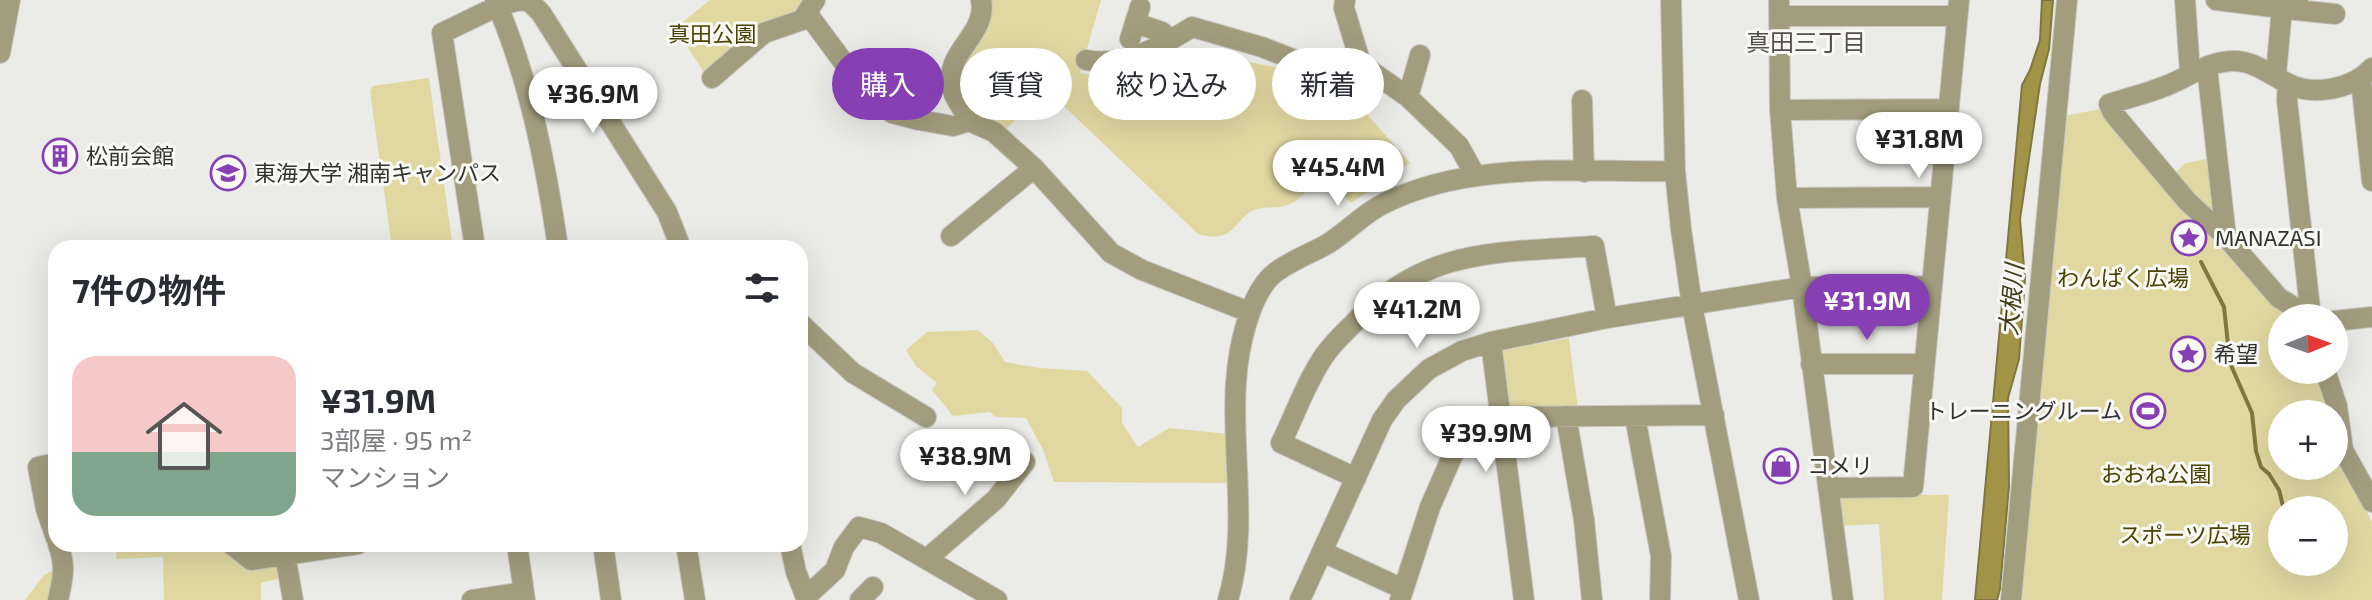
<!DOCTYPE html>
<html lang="ja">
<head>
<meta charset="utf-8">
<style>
  body { margin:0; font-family:"Exo 2","Noto Sans JP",sans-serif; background:#f7f7f7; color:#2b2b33; height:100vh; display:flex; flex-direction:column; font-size:30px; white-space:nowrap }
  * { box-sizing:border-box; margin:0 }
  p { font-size:26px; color:#7c7c81 }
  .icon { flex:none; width:44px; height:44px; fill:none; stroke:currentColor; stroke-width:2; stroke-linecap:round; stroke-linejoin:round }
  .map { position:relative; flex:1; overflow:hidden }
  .panel { position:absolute; left:48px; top:240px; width:760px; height:312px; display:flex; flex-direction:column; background:#fff; border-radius:24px; box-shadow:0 8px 32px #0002 }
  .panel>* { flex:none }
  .hud { position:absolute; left:832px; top:48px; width:760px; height:72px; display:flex; gap:16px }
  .needle { width:52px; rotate:89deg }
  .fabs { position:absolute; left:2268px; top:304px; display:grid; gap:16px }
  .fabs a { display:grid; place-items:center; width:80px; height:80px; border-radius:50%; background:#fff; box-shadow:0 8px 32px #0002; font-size:40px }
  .price { position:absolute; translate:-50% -68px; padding:0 18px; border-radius:28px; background:#fff; color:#222; font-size:26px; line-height:52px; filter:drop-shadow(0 2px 4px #0008) }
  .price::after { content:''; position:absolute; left:50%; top:48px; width:24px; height:18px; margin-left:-12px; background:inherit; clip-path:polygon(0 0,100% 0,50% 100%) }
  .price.selected { background:#8740b3; color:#fff }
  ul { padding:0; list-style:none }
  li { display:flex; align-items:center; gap:24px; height:200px; padding:0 24px }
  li+li { border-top:2px solid #e1e1e2 }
  li span { display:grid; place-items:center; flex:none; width:224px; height:160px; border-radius:24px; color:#555 }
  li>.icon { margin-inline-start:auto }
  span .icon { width:96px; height:96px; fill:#fffc; stroke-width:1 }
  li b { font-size:34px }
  h2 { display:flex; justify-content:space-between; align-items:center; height:96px; padding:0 24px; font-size:34px }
  .tag { padding:0 28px; border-radius:36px; background:#fff; box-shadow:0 8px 32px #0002; font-size:28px; line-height:72px }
  .tag.selected { background:#8740b3; color:#fff }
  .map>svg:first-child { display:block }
  .green { fill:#e1d8a1; fill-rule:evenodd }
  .water { fill:#a19446; stroke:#807740; stroke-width:2 }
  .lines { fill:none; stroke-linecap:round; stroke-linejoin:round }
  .stream { stroke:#807740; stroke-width:4 }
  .minor-casing { stroke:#c6c6c3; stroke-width:22 }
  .minor { stroke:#a29d7d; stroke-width:20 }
  .labels { text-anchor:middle; stroke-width:6; stroke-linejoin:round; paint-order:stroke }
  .park-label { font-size:22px; fill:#4b4100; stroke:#f8f8f4 }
  .poi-label { font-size:22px; fill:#323231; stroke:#f8f8f4; text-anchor:start }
  .neighbourhood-label { font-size:24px; fill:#51504d; stroke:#f8f8f4 }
  .water-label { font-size:24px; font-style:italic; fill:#413b19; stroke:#f8f8f4 }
</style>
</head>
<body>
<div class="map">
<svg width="2372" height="600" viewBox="0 0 2372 600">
  <rect width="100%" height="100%" fill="#ebebe7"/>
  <!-- green -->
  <path class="green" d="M710 0H804L794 15 707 77 675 28Z
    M990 0H1101L1080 73 1102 77 1162 76 1199 53 1355 82 1368 92 1358 104 1410 163 1351 203 1330 183C1305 183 1307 197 1288 205 1279 209 1267 206 1257 209 1233 217 1237 245 1198 234L1047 90 1005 130C991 124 981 115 970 103 937 64 999 43 990 0Z
    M429 78 453 248H392L370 91 373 86Z
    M2105 108 2302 318H2282V370H2318L2326 414H2282V466H2334V447L2372 522V600H2020L2064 116ZM2282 510H2334V562H2282Z
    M2211 158 2218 221 2173 175 2185 163Z
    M978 330 993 343 1005 362 1040 368 1087 371 1122 408V423L1138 447 1169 428 1228 434V483L1054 482 1043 450 1026 418 995 417 990 412 953 416 932 390 937 383 916 366 906 350 927 332Z
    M1569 338 1578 409H1510L1506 405 1501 351Z
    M1840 494 1949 495 1942 600H1884L1879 524 1840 526 1837 498Z
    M120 544H226L253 561 247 573 254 566 274 563 281 567 282 578 261 583V600H164L163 557 116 559 117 546Z
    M69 561 64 600H25L44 575Z"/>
  <!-- water -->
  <path class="water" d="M2042 0H2053L2049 49 2040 84 2020 219 2025 279 2019 359 2008 398 2009 486 2000 589 1997 600H1975L2022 85 2030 70 2040 40Z"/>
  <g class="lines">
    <!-- stream -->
    <path class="stream" d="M2201 262 2224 307 2230 363 2252 413 2256 451 2261 467 2269 474 2279 490 2284 510
      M2281 541 2282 540"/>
    <!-- minor casing -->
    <g class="minor-casing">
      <path id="minor" d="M495 0C529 77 546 165 558 248
        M522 0 530 2 541 13 667 212 681 248
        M1345 0 1344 8 1361 64 1408 97 1459 146 1475 175
        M1671 0 1675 171 1681 229 1692 305 1749 600
        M1779 0 1780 110 1787 198 1802 287 1843 600
        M2185 0 2190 73
        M2216 0 2296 10 2298 0
        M2296 10 2335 14
        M807 13 853 75 880 104 892 113 919 120 953 126 969 121 994 132 1034 168 1111 253 1142 270 1249 312
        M1779 16H1957
        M1135 23 1162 32 1170 41
        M1130 39 1140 7
        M0 53 10 0
        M1086 60C1125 67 1160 47 1192 27L1262 47 1308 65 1361 64
        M2207 67 2226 237
        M2276 74 2282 8
        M712 78 764 33 802 20 815 0
        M2361 80 2372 181
        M2288 84 2287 100 2311 318
        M1408 97 1420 55
        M1582 100 1584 172
        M1780 110 1948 109
        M969 121C965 109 954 101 952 87 944 51 988 35 981 0
        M1787 198 1940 197
        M951 236 1034 168
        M475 248 442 33 498 6 520 0
        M2309 316 2279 298 2226 237 2187 201 2113 113 2109 104C2128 98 2149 93 2168 85 2191 76 2209 60 2236 61 2255 62 2271 75 2287 83 2313 97 2353 89 2372 68
        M2334 321 2372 317
        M800 323 853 373 926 417
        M1491 342 1524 600
        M1811 364H1923
        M2325 370 2337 406 2343 450 2372 502
        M1566 416 1584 520 1592 600
        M1635 417 1661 556 1660 600
        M56 463 38 467 46 509 56 538
        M1356 478 1281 443C1295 415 1306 382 1324 356 1332 344 1343 334 1353 324 1424 247 1497 253 1594 246L1607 318
        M1828 488 1913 487 1959 0
        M231 544 251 560 358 544
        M517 544 525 600
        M603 544 611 600
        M686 544 695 600
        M790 544 796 572 807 600
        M1323 552 1403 589
        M285 555 293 600
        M928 558 996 499 1025 462
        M806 597 835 570 844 547 859 527 881 533 997 600
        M58 600C63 579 66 565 58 544
        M472 600 524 592
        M860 600 873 587
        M1228 600C1249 530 1231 454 1236 383 1238 350 1249 292 1276 272 1292 260 1312 253 1329 243 1348 231 1363 214 1383 204 1471 159 1579 173 1675 171
        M1300 600 1382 420 1396 400 1429 369 1462 351 1491 342 1607 318 1802 287 1931 286
        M1400 600 1430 507 1458 443 1464 432 1475 425 1500 417 1714 415
        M2011 600 2067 0"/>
    </g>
    <!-- minor -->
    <use href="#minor" class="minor"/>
  </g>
  <!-- icons -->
  <defs>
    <g id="building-ring" transform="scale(1.8)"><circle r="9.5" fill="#f8f8f4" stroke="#8740b3" stroke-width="1.5"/><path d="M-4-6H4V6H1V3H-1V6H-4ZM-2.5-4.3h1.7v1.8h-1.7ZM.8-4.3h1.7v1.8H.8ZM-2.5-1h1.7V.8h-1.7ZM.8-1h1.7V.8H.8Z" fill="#8740b3"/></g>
    <g id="university-ring" transform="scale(1.8)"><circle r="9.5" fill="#f8f8f4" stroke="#8740b3" stroke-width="1.5"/><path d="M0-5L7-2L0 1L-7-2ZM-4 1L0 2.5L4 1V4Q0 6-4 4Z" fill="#8740b3"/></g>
    <g id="sight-ring" transform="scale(1.8)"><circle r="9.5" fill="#f8f8f4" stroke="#8740b3" stroke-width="1.5"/><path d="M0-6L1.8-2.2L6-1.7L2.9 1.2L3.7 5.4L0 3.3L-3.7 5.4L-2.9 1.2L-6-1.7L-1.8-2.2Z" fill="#8740b3"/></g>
    <g id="stadium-ring" transform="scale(1.8)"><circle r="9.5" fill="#f8f8f4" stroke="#8740b3" stroke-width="1.5"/><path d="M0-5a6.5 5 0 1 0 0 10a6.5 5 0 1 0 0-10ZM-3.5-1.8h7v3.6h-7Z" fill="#8740b3"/></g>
    <g id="shop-ring" transform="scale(1.8)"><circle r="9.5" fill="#f8f8f4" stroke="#8740b3" stroke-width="1.5"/><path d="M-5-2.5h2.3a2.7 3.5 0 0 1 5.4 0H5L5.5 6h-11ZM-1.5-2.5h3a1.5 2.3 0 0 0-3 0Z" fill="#8740b3"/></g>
  </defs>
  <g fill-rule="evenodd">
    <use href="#building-ring" x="60" y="156"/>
    <use href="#university-ring" x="228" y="173"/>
    <use href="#sight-ring" x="2189" y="238"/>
    <use href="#sight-ring" x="2188" y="354"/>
    <use href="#stadium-ring" x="2148" y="411"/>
    <use href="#shop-ring" x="1781" y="466"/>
  </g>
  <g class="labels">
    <!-- park labels -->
    <g class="park-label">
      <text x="712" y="42">真田公園</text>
      <text x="2123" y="286">わんぱく広場</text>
      <text x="2156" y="482">おおね公園</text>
      <text x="2185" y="543">スポーツ広場</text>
    </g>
    <!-- poi labels -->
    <g class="poi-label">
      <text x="86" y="164">松前会館</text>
      <text x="254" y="181">東海大学 湘南キャンパス</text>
      <text x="2215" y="246">MANAZASI</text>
      <text x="2214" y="362">希望</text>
      <text x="2122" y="419" text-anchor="end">トレーニングルーム</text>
      <text x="1807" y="474">コメリ</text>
    </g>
    <!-- neighbourhood labels -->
    <g class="neighbourhood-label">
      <text x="1806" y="51">真田三丁目</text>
    </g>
    <!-- water labels -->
    <g class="water-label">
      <text transform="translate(2012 300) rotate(-85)" y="8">大根川</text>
    </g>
  </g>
</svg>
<div class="fabs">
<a><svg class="needle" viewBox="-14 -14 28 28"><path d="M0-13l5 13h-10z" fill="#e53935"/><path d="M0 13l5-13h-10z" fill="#7c7c81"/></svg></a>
<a>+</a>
<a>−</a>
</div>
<b class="price" style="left:593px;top:135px">¥36.9M</b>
<b class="price" style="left:1919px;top:180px">¥31.8M</b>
<b class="price" style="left:1338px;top:208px">¥45.4M</b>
<b class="price selected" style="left:1867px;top:342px">¥31.9M</b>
<b class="price" style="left:1417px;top:350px">¥41.2M</b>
<b class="price" style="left:1486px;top:474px">¥39.9M</b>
<b class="price" style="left:965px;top:497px">¥38.9M</b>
<div class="hud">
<a class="tag selected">購入</a>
<a class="tag">賃貸</a>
<a class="tag">絞り込み</a>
<a class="tag">新着</a>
</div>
<section class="panel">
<h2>7件の物件<svg class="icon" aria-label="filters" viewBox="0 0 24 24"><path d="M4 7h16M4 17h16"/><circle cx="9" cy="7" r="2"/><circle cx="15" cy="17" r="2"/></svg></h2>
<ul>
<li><span style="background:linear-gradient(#f6c9c9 60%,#7fa58c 0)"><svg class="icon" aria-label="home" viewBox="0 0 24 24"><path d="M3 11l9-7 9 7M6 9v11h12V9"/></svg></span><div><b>¥31.9M</b><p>3部屋 · 95 m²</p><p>マンション</p></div></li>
</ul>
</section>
</div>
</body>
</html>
